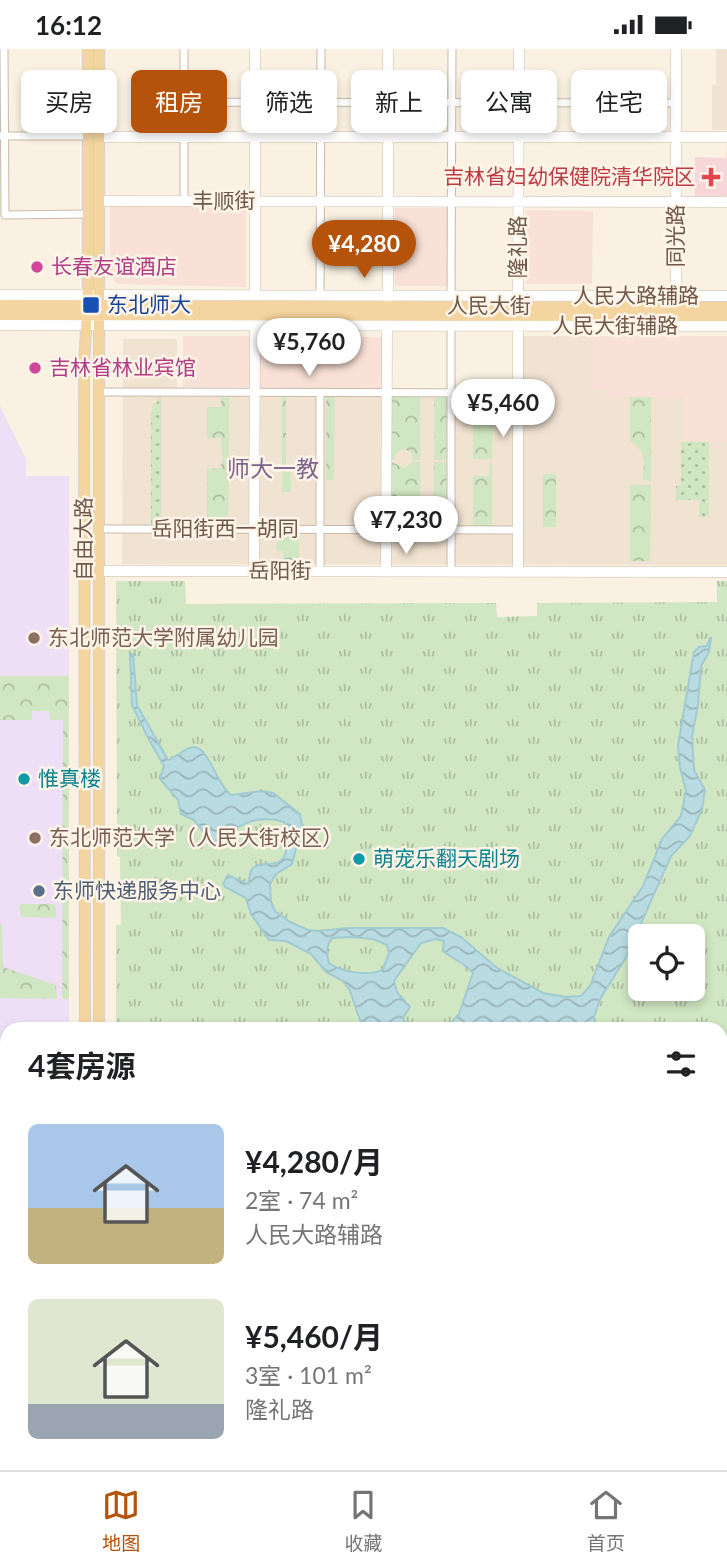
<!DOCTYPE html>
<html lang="zh">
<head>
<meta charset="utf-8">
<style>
  body { margin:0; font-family:Lato,"Noto Sans SC",sans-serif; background:#f2f2f2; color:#202124; height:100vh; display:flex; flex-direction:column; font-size:26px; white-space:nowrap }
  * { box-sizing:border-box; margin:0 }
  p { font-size:23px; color:#757577 }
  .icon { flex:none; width:38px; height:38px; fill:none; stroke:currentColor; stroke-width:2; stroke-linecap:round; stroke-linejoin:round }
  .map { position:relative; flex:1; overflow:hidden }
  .side { position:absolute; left:0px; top:973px; width:728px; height:448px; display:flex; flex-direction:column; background:#fff; border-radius:21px 21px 0 0; box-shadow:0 4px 10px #0003 }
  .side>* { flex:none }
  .hud { position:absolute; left:21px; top:21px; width:686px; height:63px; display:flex; gap:14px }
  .buttons { position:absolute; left:628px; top:875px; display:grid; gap:14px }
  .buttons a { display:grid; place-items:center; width:77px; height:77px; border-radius:10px; background:#fff; box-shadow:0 4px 10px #0003; font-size:35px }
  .price { position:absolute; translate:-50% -60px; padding:0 16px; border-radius:24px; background:#fff; color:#222; font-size:23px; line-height:46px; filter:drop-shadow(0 2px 4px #0008) }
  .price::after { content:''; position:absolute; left:50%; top:42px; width:21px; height:16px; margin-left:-10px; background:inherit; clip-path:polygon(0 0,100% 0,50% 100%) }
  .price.on { background:#b45309; color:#fff }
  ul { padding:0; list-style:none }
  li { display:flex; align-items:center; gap:21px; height:175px; padding:0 28px }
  li span { display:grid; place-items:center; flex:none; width:196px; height:140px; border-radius:10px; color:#555 }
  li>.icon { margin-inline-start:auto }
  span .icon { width:84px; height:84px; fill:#fffc; stroke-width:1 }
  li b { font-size:30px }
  h2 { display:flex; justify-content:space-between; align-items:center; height:84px; padding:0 28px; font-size:30px }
  .chip { padding:0 24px; border-radius:10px; background:#fff; box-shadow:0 4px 10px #0003; font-size:24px; line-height:63px }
  .chip.on { background:#b45309; color:#fff }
  .status { display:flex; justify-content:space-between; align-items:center; height:49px; padding:0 35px; background:#fff; direction:ltr }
  .status svg { height:19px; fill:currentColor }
  .tab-bar { display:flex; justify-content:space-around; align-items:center; height:98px; border-top:2px solid #e0e0e0; background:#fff; font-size:19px; color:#757577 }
  .tab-bar a { display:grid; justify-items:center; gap:4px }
  .tab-bar .on { color:#b45309 }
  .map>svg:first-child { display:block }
  .residential { fill:#f1e3d1 }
  .commercial { fill:#fae1d7 }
  .education { fill:#eedff6 }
  .medical { fill:#f7d6da }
  .grass { fill:url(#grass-dots) }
  .forest { fill:url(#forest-crowns) }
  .park { fill:url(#park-tufts); fill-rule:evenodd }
  .pitch { fill:#d1e6c2 }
  .water { fill:url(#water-waves); stroke:#a0cbd3; stroke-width:2; fill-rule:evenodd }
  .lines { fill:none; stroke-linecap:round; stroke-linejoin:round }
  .street-casing { stroke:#cab9aa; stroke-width:9 }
  .secondary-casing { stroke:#cfbbaa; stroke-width:11 }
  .primary-casing { stroke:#d7d0cd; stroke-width:12 }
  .street { stroke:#fff; stroke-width:7 }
  .secondary { stroke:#fff; stroke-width:10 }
  .primary { stroke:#f5d59f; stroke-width:10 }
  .health-dot { fill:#e0444e; stroke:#fef5e8; stroke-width:2.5 }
  .hotel-dot { fill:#d1479c; stroke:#fef5e8; stroke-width:2.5 }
  .transit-dot { fill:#1a4fb4; stroke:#fef5e8; stroke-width:2.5 }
  .education-dot { fill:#8d6e63; stroke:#fef5e8; stroke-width:2.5 }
  .culture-dot { fill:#0f9aa8; stroke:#fef5e8; stroke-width:2.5 }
  .service-dot { fill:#5c6f8a; stroke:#fef5e8; stroke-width:2.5 }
  .labels { text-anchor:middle; stroke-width:5; stroke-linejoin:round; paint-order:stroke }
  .health-label { font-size:21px; fill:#be3a42; stroke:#fef5e8; text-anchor:end }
  .street-label { font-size:21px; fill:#70584b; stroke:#fef5e8 }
  .hotel-label { font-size:21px; fill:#b23c85; stroke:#fef5e8; text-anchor:start }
  .transit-label { font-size:21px; fill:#164399; stroke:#fef5e8; text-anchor:start }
  .education-label { font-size:21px; fill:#785e54; stroke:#fef5e8; text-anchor:start }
  .culture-label { font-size:21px; fill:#0d838f; stroke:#fef5e8; text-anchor:start }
  .service-label { font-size:21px; fill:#4e5e75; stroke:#fef5e8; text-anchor:start }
  .neighbourhood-label { font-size:23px; fill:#7e638c; stroke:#fef5e8 }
</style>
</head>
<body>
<div class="status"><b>16:12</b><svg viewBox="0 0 49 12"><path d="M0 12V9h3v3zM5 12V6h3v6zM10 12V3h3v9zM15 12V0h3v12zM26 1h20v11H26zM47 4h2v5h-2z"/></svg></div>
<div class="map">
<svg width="727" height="1421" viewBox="0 0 727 1421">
  <defs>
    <pattern id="grass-dots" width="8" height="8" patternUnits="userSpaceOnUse" patternTransform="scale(1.75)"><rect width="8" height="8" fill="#d1e6c2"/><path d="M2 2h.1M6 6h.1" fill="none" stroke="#aebda0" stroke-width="1.8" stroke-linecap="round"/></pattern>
    <pattern id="forest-crowns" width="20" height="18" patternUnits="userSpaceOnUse" patternTransform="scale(1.75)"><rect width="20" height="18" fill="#d1e6c2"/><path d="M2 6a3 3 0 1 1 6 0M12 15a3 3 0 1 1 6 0" fill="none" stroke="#aebda0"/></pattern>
    <pattern id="park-tufts" width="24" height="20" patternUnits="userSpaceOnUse" patternTransform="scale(1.75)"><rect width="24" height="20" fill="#d1e6c2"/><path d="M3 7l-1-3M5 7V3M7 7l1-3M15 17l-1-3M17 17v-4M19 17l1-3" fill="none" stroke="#aebda0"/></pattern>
    <pattern id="water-waves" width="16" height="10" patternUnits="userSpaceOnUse" patternTransform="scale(1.75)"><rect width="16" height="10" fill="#b9dce2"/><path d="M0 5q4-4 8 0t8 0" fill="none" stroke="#9bb5b9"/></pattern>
  </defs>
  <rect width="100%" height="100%" fill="#faf1e2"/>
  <!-- residential -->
  <path class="residential" d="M716 0H727V81H712V36L716 35Z
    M522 287H592L593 341H607V348H683V392H727V516L122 515 123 290H177V345H521Z"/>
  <!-- commercial -->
  <path class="commercial" d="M110 157 246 158V238L117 235 110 226Z
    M395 159H448V237H395Z
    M526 161 593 162 592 235H526Z
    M183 287H249V338H183Z
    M258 287 382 288V339H258Z
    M592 287H727V392H683V348H607V341H592Z"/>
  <!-- education -->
  <path class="education" d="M0 357 26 410V427H69V980H7V1414H67V1421H0Z"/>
  <!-- medical -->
  <path class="medical" d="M727 96V147H695V108L726 109Z"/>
  <!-- grass -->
  <path class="grass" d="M158 348H161V478H151V366L153 355 157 354Z
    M681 393H709V468H699V451H676V437L681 436Z"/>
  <!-- forest -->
  <path class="forest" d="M473 346H493L492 410H473Z
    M282 347H286V420L291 421V443H282Z
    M326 347H335L334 431H326Z
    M392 347H420V411H413L412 404 405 400 397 403 394 411H392Z
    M434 347H447V411H434Z
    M221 348H229V410H222L221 389H207V358H221Z
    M630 348H651V432L643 431C644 413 647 402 630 392Z
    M222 411H229L228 475H207V420L221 419Z
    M392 413 404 419 413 413H420V476H392Z
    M434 413H447V476H433Z
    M490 414H492V477H473V427H489Z
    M543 425H556V478H543Z
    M630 436H651L650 512H630Z
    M277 484H299V511H283V502H277Z
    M0 627H69V950H62L63 671H50L49 662H32V671H0Z
    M21 855H55L57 867 54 869 21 868 19 857Z
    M0 874 2 876 3 918 56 936 57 950 0 949Z"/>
  <!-- park -->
  <path class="park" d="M116 532H185L186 555 496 554 497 568 537 567V554L717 553V532H727V1421H400L391 1414H721V980H116V876H121L120 808 117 807ZM640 887H693V940H640Z"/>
  <!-- pitch -->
  <path class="pitch" d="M111 1414H335L351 1421H108Z"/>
  <!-- water -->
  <path class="water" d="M710 589H711L709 603 701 617 698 656 692 687 694 721 705 741 702 760 690 787 671 807 625 910 600 950 594 968 597 980H437L449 976 459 965 473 924C465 913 452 910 443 902L444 892 436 890 421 894 394 932 397 943 410 958 403 969C406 979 413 979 422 980H363L350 942 343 932 326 923 311 905 286 892 269 891 251 865 246 849 225 838 223 835 228 826 248 835C250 831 249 822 253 819 265 809 285 825 287 795 287 787 288 780 284 773 257 764 240 776 218 791L215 792 209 790 194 771 181 765 178 751 160 730 164 717 147 687 132 656 130 605H133L137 656 168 711C176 709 185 698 194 698 209 699 217 736 231 746L262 742 273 744 300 765 302 777 292 815 276 825 270 835 271 853 275 862 290 873 308 881 318 882 349 879H443L461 888 497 919 543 944 566 948 581 947 590 937 609 888 643 837 662 790 681 767 686 741 680 719 678 696 694 603 699 598 707 597ZM349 888 373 890 387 896 389 904 383 920C371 928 340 923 329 914 326 904 326 897 332 889Z
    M721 1161 727 1168V1291L721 1277Z"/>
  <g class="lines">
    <!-- street casing -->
    <g class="street-casing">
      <path id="street" d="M4 0 5 166 88 165
        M184 53 676 54
        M0 87H88
        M184 152V0
        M320 247 321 0
        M451 247 452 0
        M100 343 518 344
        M101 480 518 481
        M320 522V343
        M451 522V277"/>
    </g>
    <!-- secondary casing -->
    <g class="secondary-casing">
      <path id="secondary" d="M388 0V253
        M99 88H727
        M99 152 727 153
        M0 246 727 247
        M255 246V0
        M676 247V0
        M518 251 519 0
        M0 276 727 277
        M84 522 727 523
        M254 522 255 277
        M386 522 387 277
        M518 522V274
        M366 1414 376 1421"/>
    </g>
    <!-- primary casing -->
    <g class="primary-casing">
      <path id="primary" d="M99 0V980
        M0 256 727 258
        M0 266 727 267
        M85 980 84 319 88 241V0
        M85 1421V1414
        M98 1421V1414"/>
    </g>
    <!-- street -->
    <use href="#street" class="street"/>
    <!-- secondary -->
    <use href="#secondary" class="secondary"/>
    <!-- primary -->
    <use href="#primary" class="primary"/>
  </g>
  <!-- markers -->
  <path class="health-dot" d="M707.5 117.5h7v7h7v7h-7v7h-7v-7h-7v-7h7z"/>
  <g class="hotel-dot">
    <circle cx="37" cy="218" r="7"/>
    <circle cx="35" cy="319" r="7"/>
  </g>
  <rect class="transit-dot" x="82" y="247" width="18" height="18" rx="3.5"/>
  <g class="education-dot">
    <circle cx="34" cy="589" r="7"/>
    <circle cx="35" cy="789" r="7"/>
  </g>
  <g class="culture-dot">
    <circle cx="24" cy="730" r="7"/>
    <circle cx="359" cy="810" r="7"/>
  </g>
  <circle class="service-dot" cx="39" cy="842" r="7"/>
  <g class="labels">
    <!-- health labels -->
    <g class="health-label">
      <text x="695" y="135">吉林省妇幼保健院清华院区</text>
    </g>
    <!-- street labels -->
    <g class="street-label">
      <text x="224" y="159">丰顺街</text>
      <text transform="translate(676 187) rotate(-90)" y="7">同光路</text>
      <text transform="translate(518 198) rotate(-90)" y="7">隆礼路</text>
      <text x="636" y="254">人民大路辅路</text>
      <text x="489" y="264">人民大街</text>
      <text x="615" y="284">人民大街辅路</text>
      <text x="225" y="487">岳阳街西一胡同</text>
      <text transform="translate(84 490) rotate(-90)" y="7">自由大路</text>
      <text x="280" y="529">岳阳街</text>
    </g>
    <!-- hotel labels -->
    <g class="hotel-label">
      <text x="51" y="225">长春友谊酒店</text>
      <text x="49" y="326">吉林省林业宾馆</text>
    </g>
    <!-- transit labels -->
    <g class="transit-label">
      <text x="107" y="263">东北师大</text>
    </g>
    <!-- education labels -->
    <g class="education-label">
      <text x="48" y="596">东北师范大学附属幼儿园</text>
      <text x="49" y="796">东北师范大学（人民大街校区）</text>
    </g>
    <!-- culture labels -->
    <g class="culture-label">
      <text x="38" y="737">惟真楼</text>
      <text x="373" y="817">萌宠乐翻天剧场</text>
    </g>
    <!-- service labels -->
    <g class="service-label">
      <text x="53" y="849">东师快递服务中心</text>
    </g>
    <!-- neighbourhood labels -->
    <g class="neighbourhood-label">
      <text x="273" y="428">师大一教</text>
    </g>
  </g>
</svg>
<div class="buttons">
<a><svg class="icon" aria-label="locate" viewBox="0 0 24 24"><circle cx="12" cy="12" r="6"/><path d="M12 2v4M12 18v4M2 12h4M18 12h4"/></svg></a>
</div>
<b class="price on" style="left:364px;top:231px">¥4,280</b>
<b class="price" style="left:309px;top:329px">¥5,760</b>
<b class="price" style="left:503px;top:390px">¥5,460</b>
<b class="price" style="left:406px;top:507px">¥7,230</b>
<div class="hud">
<a class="chip">买房</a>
<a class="chip on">租房</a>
<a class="chip">筛选</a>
<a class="chip">新上</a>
<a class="chip">公寓</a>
<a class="chip">住宅</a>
</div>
<section class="side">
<h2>4套房源<svg class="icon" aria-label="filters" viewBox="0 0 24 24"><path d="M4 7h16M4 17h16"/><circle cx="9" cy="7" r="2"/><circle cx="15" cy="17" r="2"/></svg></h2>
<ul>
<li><span style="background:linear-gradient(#a9c7e8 60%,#c2b280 0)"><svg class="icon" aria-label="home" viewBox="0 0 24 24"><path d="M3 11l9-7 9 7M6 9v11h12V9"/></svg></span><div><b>¥4,280/月</b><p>2室 · 74 m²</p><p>人民大路辅路</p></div></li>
<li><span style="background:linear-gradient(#dfe7d0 75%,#9aa5b1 0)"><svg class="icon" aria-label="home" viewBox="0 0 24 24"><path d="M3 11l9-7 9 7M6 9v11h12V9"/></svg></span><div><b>¥5,460/月</b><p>3室 · 101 m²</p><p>隆礼路</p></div></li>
</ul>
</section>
</div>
<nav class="tab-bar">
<a class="on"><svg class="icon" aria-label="map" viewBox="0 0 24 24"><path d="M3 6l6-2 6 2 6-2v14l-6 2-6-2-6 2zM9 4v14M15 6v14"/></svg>地图</a>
<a><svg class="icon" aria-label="saved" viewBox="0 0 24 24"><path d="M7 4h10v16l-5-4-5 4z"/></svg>收藏</a>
<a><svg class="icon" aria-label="home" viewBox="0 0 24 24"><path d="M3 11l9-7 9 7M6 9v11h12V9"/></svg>首页</a>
</nav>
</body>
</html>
